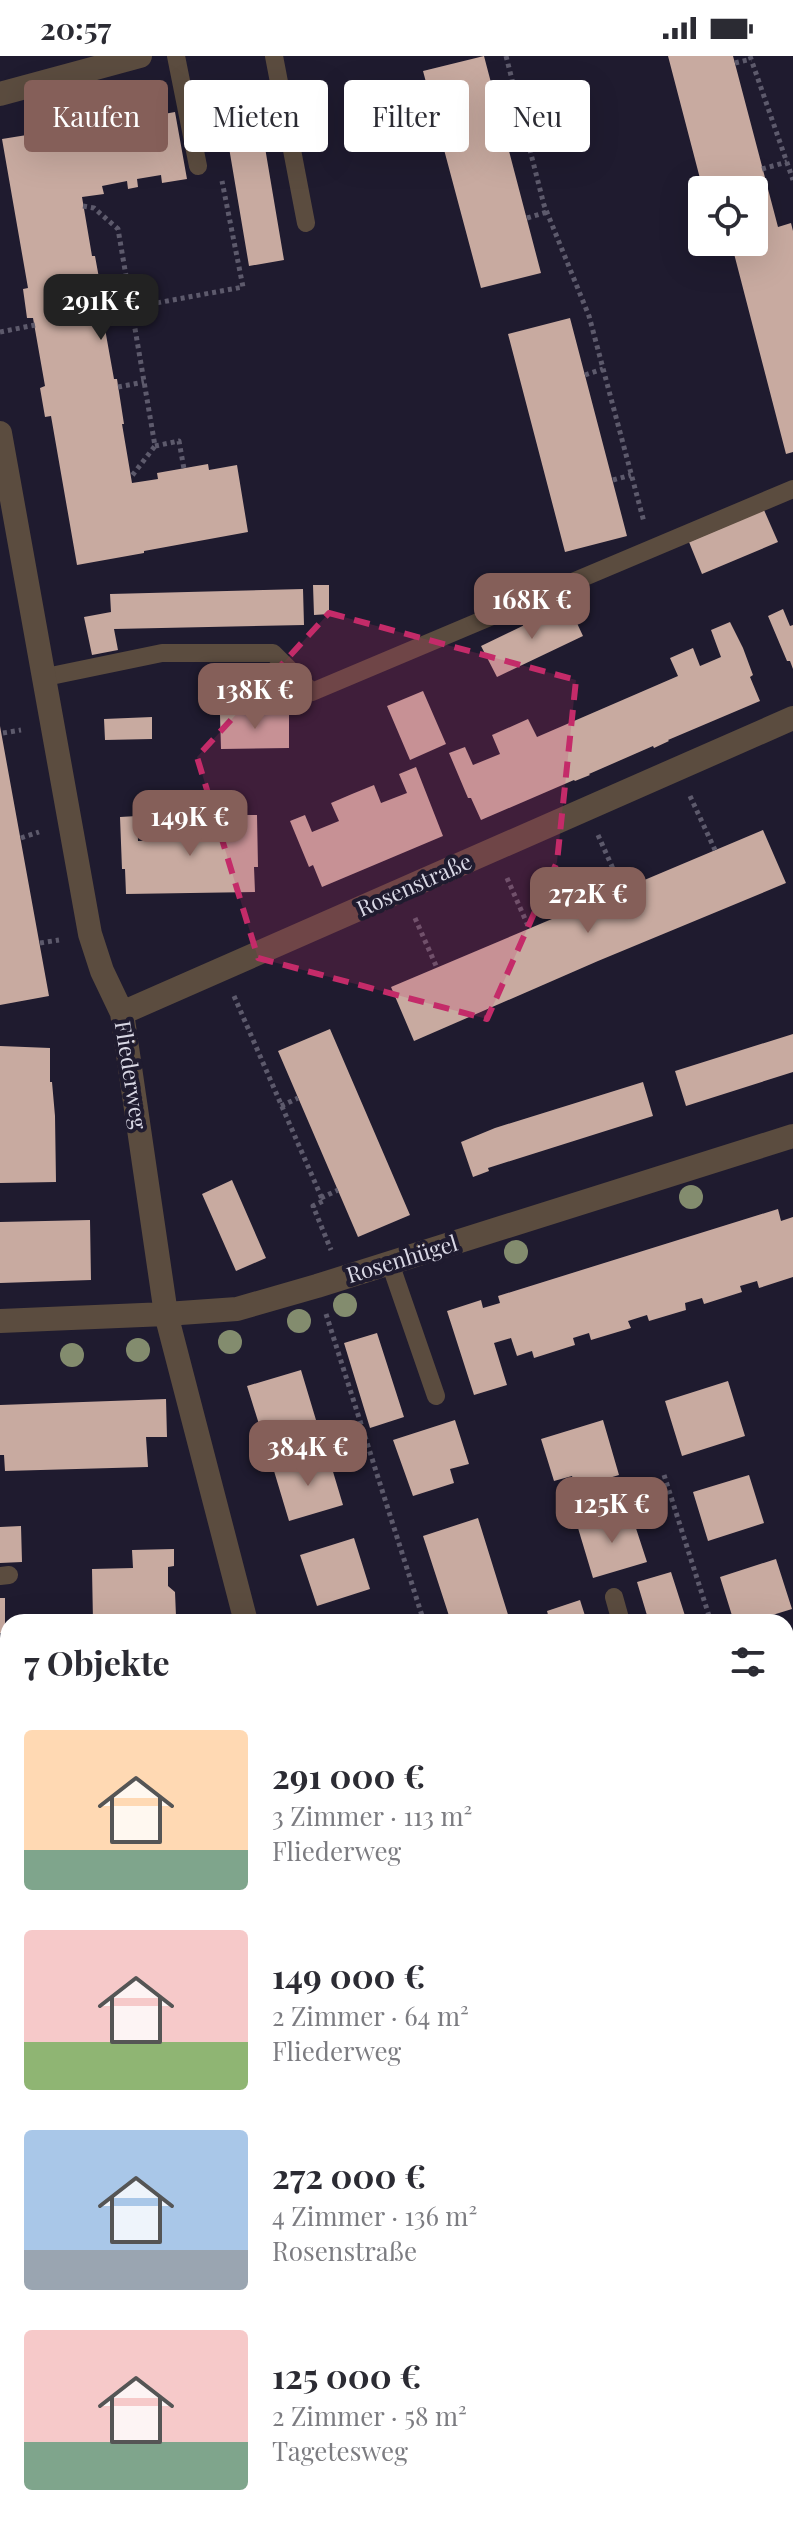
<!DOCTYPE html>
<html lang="de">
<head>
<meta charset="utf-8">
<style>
  body { margin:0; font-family:"Playfair Display",serif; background:#f2f2f3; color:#2b2b33; height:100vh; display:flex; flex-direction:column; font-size:30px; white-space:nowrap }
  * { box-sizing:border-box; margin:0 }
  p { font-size:26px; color:#7c7c81 }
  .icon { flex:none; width:44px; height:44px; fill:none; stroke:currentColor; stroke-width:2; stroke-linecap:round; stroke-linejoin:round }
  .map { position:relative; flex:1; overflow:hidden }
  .side { position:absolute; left:0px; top:1558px; width:794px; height:914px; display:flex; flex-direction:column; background:#fff; border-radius:24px 24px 0 0; box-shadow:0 8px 32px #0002 }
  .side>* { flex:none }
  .top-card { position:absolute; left:24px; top:24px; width:746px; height:72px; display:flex; gap:16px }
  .fabs { position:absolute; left:688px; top:120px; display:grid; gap:16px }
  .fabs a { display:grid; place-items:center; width:80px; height:80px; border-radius:8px; background:#fff; box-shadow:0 8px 32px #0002; font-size:40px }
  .price { position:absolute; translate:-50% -68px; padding:0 18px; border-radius:16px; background:#855f59; color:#fff; font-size:26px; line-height:52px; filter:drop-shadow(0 2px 4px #0008) }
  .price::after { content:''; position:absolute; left:50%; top:48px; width:24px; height:18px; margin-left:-12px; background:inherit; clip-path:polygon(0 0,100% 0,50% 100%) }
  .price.current { background:#222; color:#fff }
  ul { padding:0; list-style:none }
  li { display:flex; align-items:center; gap:24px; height:200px; padding:0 24px }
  li span { display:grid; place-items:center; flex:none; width:224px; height:160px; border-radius:8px; color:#555 }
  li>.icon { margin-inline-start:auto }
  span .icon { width:96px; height:96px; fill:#fffc; stroke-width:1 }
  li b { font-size:34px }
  h2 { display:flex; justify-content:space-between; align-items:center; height:96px; padding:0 24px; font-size:34px }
  .tag { padding:0 28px; border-radius:8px; background:#fff; box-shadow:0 8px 32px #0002; font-size:28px; line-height:72px }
  .tag.current { background:#855f59; color:#fff }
  .status { display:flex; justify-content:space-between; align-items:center; height:56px; padding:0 40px; background:#fff; direction:ltr }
  .status svg { height:22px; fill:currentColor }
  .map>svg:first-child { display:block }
  .green { fill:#2b3218 }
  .building { fill:#c8aaa0 }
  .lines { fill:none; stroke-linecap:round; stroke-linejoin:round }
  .path { stroke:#5d5a6c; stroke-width:5; stroke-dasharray:4 4; stroke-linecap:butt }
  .service { stroke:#5b4c3f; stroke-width:18 }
  .minor { stroke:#5b4c3f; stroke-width:24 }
  .tree { fill:#838c6e }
  .marked { fill:#c42b69; fill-opacity:0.2; stroke:#c42b69; stroke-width:6; stroke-dasharray:16 10; stroke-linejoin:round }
  .labels { text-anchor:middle; stroke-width:8; stroke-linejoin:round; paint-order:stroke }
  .street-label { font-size:22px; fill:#d9d8e5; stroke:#1f1b2f }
</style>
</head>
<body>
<div class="status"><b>20:57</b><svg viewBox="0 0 49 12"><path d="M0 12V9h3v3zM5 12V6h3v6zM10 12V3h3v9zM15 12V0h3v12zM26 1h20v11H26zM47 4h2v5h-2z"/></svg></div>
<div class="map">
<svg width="793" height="2471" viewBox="0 0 793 2471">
  <rect width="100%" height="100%" fill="#1f1b2f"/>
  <!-- green -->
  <path class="green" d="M793 1797V2191L786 2193V1799Z
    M0 1828H8V2464H484L486 2471H0Z
    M793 2209V2471H731L729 2464H786V2211Z"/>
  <!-- building -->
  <path class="building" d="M484 0 541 217 481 232 423 15Z
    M668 0H733L778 171 791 167 793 175V396L786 398 731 186H754V134H703Z
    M258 50 284 204 249 210 223 56Z
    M146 55 147 61 175 56 187 123 162 127 161 119 137 123 138 131 128 133 127 125 102 130 104 138 82 141 92 200H95L103 244 100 245 114 323H117L124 368H122L132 427 158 423 157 417 208 408 209 414 237 409 248 476 144 495V497L77 509 51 360 45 361 40 332 45 330 33 262H27L23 233 28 232 2 83 70 72V74L96 70 95 64 114 61 115 66 128 64 126 58Z
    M570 262 627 480 565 496 508 278Z
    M764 454 778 486 702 518 689 486Z
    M313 529H329V558L314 559Z
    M303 533 304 569 114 573 118 594 92 599 84 561 111 556 110 538Z
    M568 548 583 580 497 621 481 590Z
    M783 553 790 570 793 569V613L790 605H787L768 560Z
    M730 566 743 592 753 619 750 621 760 645 668 684 669 685 654 692 653 690 589 718 590 719 575 725 574 724 481 764 471 742H468L449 697 465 691 473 709 500 698 492 679 528 663 537 681 678 620 670 602 693 592 700 610 721 601 711 574Z
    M423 635 446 688 410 704 387 650Z
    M289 657V692L221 693 220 659Z
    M152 661V683L105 684 104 663Z
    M0 670 49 940 0 949Z
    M416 711 443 780 322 831 313 809 309 811 290 765 305 759 312 776 339 765 331 747 352 738 374 729 381 747 407 737 399 718Z
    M212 759V783L240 782 239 759H257L258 811H254L255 836 126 838 125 813H122L120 761 137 760 138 785 165 784V761Z
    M763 774 786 827 598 905 414 985 391 931Z
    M330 973 410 1159 358 1181 278 995Z
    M793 978V1016L686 1050 675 1015Z
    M0 990 50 992V1026H52L55 1060 56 1126 0 1127Z
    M643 1026 653 1060 488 1112 489 1115 473 1121 461 1086 495 1072Z
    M232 1124 266 1202 236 1215 202 1138Z
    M778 1153 781 1165 793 1161V1221L759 1232 757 1225 740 1230 742 1236 704 1248 702 1242 685 1247 686 1254 649 1265 647 1259 628 1265 631 1272 591 1284 589 1277 573 1282 575 1289 534 1302 532 1295 517 1300 511 1282 494 1287 507 1329 474 1339 447 1255 481 1244 483 1252 500 1247 498 1240Z
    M90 1164 91 1224 0 1227V1166Z
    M377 1277 404 1361 370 1372 344 1287Z
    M301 1314 316 1364 263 1381 247 1330Z
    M728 1325 745 1380 682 1400 665 1345Z
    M166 1343 167 1381H146L148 1411 5 1415 4 1399H0V1349Z
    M455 1364 469 1408 450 1413 454 1427 413 1440 393 1384Z
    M603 1364 619 1419 576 1432 572 1420 554 1425 541 1383Z
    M328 1399 343 1449 289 1465 274 1415Z
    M749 1419 764 1467 708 1485 693 1436Z
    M631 1457 647 1506 593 1522 578 1472Z
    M478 1462 510 1565 506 1566H451L423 1480Z
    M21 1470 22 1506 0 1507V1471Z
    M354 1482 370 1533 317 1550 300 1499Z
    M174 1493V1510L168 1511V1530L175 1536 176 1560 170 1566H93L92 1513 133 1512 132 1494Z
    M776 1503 792 1553 750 1566H734L720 1521Z
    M671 1516 687 1566H649L637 1526Z
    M0 1542H5V1577H0Z
    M580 1544 587 1566H550L547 1555Z
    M793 1659V1709L786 1711V1661Z"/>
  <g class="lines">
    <!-- path -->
    <path class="path" d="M506 0 544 149 589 260 644 466
      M750 0 793 124
      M735 7 751 3
      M499 56 519 50
      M762 113 787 106
      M83 150 94 152 118 173 155 390 131 421
      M527 162 547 156
      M102 257 243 231 222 125
      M0 276 35 269
      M585 319 603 313
      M118 331 144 326
      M155 390 179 385 184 413
      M613 424 631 419
      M3 677 21 674
      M690 740 715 794
      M598 779 622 833
      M21 782 39 776
      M507 822 529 872
      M415 862 437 912
      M40 887 59 884
      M234 940 323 1145 313 1150 331 1194
      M281 1050 298 1042
      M321 1142 338 1134
      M326 1258 424 1566
      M664 1419 711 1566
      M786 1808 793 1805
      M786 2112H793
      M0 2152H8
      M786 2263 793 2288
      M786 2364 793 2362
      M494 2464 496 2471
      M569 2464 571 2471
      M17 2471 48 2464"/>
    <!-- service -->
    <path class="service" d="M176 0 198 110
      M274 0 306 167
      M46 621 162 597H273L312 636 793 433
      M390 1207 436 1340
      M0 1520 9 1519
      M614 1541 621 1566"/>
    <!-- minor -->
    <path class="minor" d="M0 38 140 0
      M0 377 90 878 102 915 122 957 166 1258 246 1566
      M122 957 793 662
      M0 1265 166 1258 237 1253 317 1230 793 1080
      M786 1612 793 1610"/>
  </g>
  <!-- trees -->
  <g class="tree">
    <circle cx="691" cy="1141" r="12"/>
    <circle cx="516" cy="1196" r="12"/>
    <circle cx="345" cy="1249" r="12"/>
    <circle cx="299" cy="1265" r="12"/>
    <circle cx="230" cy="1286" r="12"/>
    <circle cx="138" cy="1294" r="12"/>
    <circle cx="72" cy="1299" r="12"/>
  </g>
  <!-- marked area -->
  <path class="marked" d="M329 557 576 624 557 806 487 963 258 902 197 701Z"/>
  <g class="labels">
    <!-- street labels -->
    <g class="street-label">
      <text transform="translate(414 829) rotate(-24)" y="8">Rosenstraße</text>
      <text transform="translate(131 1019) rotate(81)" y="8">Fliederweg</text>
      <text transform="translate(402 1203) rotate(-17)" y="8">Rosenhügel</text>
    </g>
  </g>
</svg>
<div class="fabs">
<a><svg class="icon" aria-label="locate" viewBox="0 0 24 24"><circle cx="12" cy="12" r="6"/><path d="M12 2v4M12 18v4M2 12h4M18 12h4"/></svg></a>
</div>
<b class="price current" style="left:101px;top:286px">291K €</b>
<b class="price" style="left:532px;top:585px">168K €</b>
<b class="price" style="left:255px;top:675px">138K €</b>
<b class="price" style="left:190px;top:802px">149K €</b>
<b class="price" style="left:588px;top:879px">272K €</b>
<b class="price" style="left:308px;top:1432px">384K €</b>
<b class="price" style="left:612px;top:1489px">125K €</b>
<div class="top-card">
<a class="tag current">Kaufen</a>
<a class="tag">Mieten</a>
<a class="tag">Filter</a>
<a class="tag">Neu</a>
</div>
<section class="side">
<h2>7 Objekte<svg class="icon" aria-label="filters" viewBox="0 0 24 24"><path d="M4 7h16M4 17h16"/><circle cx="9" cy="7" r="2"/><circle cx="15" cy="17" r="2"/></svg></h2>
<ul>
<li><span style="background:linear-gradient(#ffd9b3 75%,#7fa58c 0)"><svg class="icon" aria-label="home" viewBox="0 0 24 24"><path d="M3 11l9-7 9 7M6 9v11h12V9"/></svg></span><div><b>291 000 €</b><p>3 Zimmer · 113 m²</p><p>Fliederweg</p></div></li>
<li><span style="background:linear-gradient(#f6c9c9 70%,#8fb573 0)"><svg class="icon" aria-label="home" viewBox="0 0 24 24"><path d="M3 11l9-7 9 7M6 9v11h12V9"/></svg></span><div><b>149 000 €</b><p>2 Zimmer · 64 m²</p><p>Fliederweg</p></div></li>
<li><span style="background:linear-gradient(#a9c7e8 75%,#9aa5b1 0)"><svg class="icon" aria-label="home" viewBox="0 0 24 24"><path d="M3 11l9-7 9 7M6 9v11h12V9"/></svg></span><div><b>272 000 €</b><p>4 Zimmer · 136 m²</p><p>Rosenstraße</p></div></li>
<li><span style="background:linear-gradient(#f6c9c9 70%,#7fa58c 0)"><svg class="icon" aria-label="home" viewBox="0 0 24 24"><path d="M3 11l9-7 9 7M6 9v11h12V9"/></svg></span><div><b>125 000 €</b><p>2 Zimmer · 58 m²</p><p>Tagetesweg</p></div></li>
</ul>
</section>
</div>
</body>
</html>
